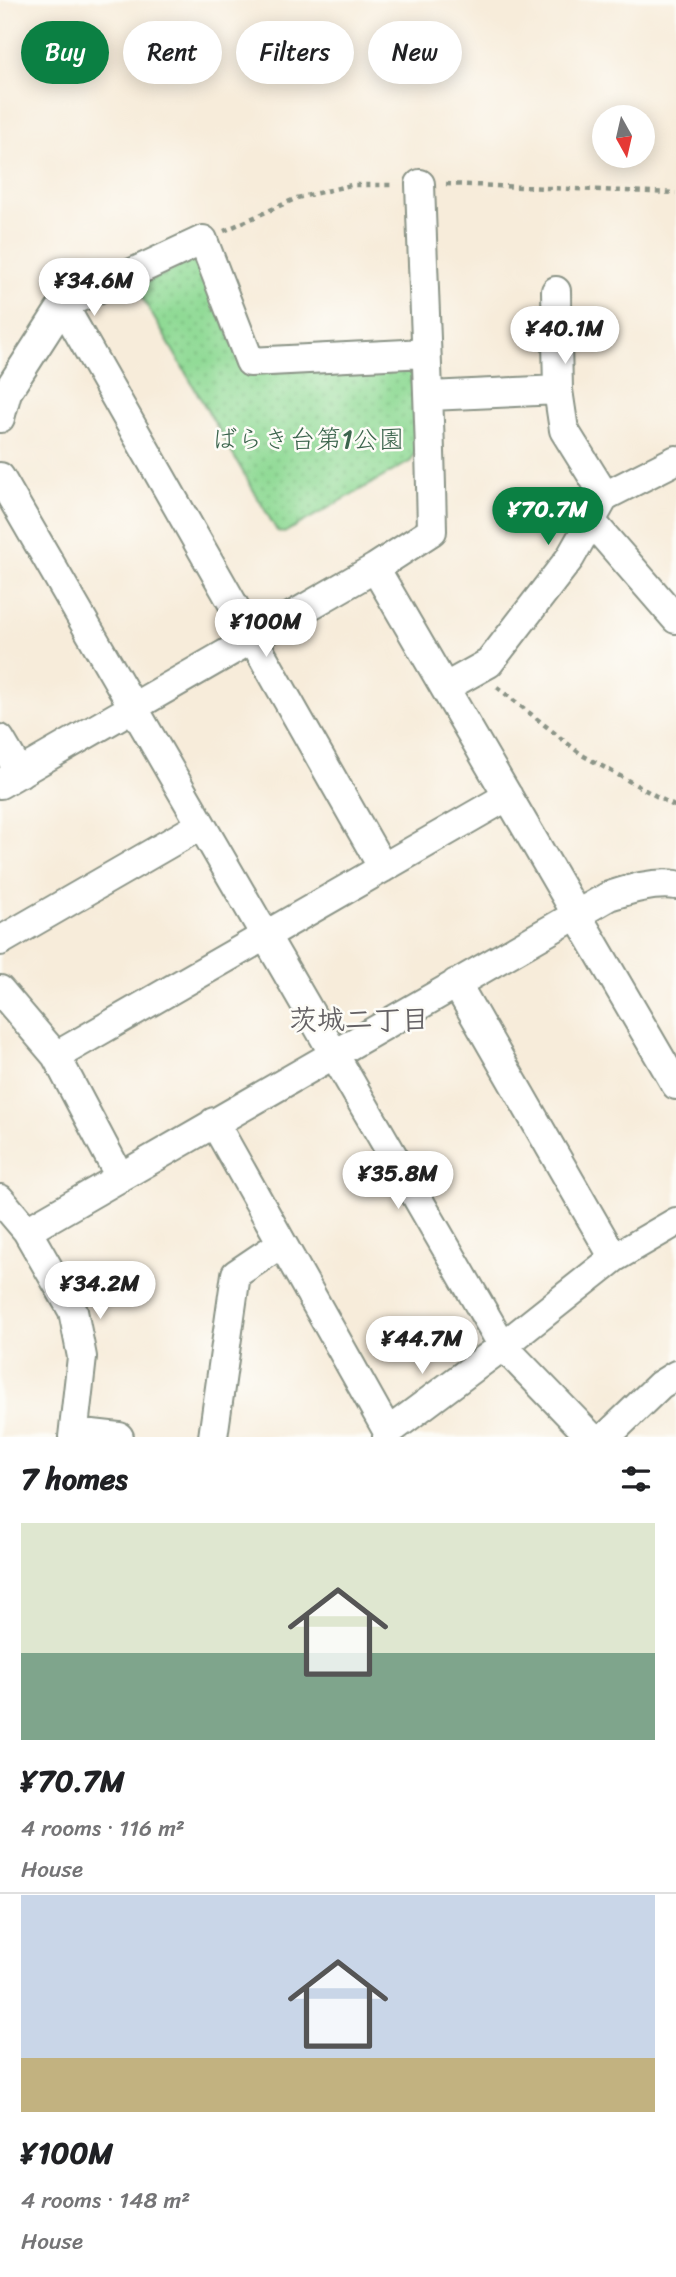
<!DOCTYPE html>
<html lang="en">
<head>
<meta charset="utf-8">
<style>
  body { margin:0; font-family:Sriracha,"Klee One",sans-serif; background:#f2f2f2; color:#202124; height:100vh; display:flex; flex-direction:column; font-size:26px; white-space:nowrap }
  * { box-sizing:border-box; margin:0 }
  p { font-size:23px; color:#757577 }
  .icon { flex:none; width:38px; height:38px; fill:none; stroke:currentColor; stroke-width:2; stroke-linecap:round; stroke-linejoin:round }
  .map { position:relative; height:1437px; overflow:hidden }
  .panel { display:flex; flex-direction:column; background:#fff; flex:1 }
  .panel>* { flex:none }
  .top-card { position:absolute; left:21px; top:21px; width:635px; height:63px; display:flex; gap:14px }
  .needle { width:46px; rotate:172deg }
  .controls { position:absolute; left:592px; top:105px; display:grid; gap:14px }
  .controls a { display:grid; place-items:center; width:63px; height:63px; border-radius:50%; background:#fff; box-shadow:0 4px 18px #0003; font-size:35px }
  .price { position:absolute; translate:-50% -60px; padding:0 16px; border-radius:24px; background:#fff; color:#222; font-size:23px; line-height:46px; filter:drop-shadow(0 2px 4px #0008) }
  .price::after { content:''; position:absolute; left:50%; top:42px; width:21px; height:16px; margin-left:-10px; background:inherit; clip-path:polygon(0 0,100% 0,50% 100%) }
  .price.on { background:#0b8043; color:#fff }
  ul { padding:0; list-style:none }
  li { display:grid; align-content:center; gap:14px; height:371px; padding:0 21px }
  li+li { border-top:2px solid #e0e0e0 }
  li span { display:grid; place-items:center; height:217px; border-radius:0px; color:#555 }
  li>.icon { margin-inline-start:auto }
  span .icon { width:126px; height:126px; fill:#fffc; stroke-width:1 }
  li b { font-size:30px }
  h2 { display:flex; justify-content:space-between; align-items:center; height:84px; padding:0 21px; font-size:30px }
  .chip { padding:0 24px; border-radius:32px; background:#fff; box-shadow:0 4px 18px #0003; font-size:24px; line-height:63px }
  .chip.on { background:#0b8043; color:#fff }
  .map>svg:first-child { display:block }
  .park { fill:url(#park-dots); stroke:#588c64; stroke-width:2 }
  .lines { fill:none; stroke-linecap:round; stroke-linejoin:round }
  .minor-casing { stroke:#8b9487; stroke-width:32 }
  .path { stroke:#8b9487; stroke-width:4.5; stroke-dasharray:5 5; stroke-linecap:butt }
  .minor { stroke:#fff; stroke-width:28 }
  .labels { text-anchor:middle; stroke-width:5; stroke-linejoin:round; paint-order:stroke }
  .park-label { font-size:26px; fill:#3b644c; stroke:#fdfcf7 }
  .neighbourhood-label { font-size:28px; font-weight:bold; fill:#656265; stroke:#fdfcf7 }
</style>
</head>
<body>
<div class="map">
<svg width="676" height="1437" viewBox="0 0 676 1437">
  <defs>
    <pattern id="park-dots" width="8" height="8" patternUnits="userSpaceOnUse" patternTransform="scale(1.75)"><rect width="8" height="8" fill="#90da95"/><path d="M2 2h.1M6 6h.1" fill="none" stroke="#7cbc81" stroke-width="1.8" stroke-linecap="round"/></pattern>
  </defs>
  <rect width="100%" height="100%" fill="#fdfcf7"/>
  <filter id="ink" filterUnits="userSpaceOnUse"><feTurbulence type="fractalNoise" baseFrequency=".0143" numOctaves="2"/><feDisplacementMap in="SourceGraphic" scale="14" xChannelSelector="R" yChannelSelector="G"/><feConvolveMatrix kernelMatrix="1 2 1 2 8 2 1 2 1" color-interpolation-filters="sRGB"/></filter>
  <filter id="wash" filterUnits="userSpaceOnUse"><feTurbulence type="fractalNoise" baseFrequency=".00686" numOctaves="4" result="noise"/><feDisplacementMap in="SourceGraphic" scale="28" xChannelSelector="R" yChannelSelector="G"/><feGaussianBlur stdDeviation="1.57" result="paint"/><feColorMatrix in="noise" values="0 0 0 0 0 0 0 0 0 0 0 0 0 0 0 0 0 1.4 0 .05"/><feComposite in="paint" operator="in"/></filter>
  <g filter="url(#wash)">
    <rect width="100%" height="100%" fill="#f7ecda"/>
    <!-- park -->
    <path class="park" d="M191 261 200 267 245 372 405 365 412 373 416 451 411 461 284 533 277 531 142 297 145 283Z"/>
  </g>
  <g filter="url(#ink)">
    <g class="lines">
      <!-- minor casing -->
      <g class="minor-casing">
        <path id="minor" d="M556 291 558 390
          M63 305 383 868
          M430 396 558 390 564 430 605 496
          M0 418 7 392 63 305 203 240 250 362 425 353
          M0 477 503 1346 591 1437
          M591 521 676 619
          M375 568 676 1085
          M446 687 489 663 570 558 605 496 676 460
          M0 739 20 773
          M0 784 375 568 432 531C430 415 424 300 420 184
          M0 941 201 825
          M456 983 614 1258
          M0 990 56 1056 120 1177
          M56 1056 508 796
          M214 1122 388 1432
          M0 1199 27 1231 73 1311 82 1357 73 1437
          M27 1231 609 896C631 889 653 882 676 885
          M74 1432 119 1437
          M213 1437 236 1274 282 1243
          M387 1437 388 1432 503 1346 614 1258 676 1222
          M606 1437 660 1385 676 1375"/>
      </g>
      <!-- path -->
      <path class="path" d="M446 184 676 193
        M224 231 297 198 351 185H395
        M497 687 582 755 676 807"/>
      <!-- minor -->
      <use href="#minor" class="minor"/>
    </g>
  </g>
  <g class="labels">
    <!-- park labels -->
    <g class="park-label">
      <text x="308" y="448">ばらき台第1公園</text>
    </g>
    <!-- neighbourhood labels -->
    <g class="neighbourhood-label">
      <text x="359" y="1029">茨城二丁目</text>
    </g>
  </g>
</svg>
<div class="controls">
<a><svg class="needle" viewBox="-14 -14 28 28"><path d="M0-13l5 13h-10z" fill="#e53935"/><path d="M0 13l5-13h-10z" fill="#757577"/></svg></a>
</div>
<b class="price" style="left:94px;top:318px">¥34.6M</b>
<b class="price" style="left:565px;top:366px">¥40.1M</b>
<b class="price on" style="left:548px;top:547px">¥70.7M</b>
<b class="price" style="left:266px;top:659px">¥100M</b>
<b class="price" style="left:398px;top:1211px">¥35.8M</b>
<b class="price" style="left:100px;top:1321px">¥34.2M</b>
<b class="price" style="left:422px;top:1376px">¥44.7M</b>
<div class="top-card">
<a class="chip on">Buy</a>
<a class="chip">Rent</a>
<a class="chip">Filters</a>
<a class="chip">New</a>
</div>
</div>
<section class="panel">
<h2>7 homes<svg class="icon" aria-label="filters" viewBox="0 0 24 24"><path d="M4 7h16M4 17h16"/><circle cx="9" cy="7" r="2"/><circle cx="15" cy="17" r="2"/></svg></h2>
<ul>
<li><span style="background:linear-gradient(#dfe7d0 60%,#7fa58c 0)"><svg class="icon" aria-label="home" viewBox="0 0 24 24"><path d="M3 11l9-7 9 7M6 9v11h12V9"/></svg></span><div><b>¥70.7M</b><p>4 rooms · 116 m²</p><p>House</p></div></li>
<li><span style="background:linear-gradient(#c9d6e8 75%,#c2b280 0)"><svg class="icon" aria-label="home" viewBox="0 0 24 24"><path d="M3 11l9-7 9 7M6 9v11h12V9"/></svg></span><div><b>¥100M</b><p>4 rooms · 148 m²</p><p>House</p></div></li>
</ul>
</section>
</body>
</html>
